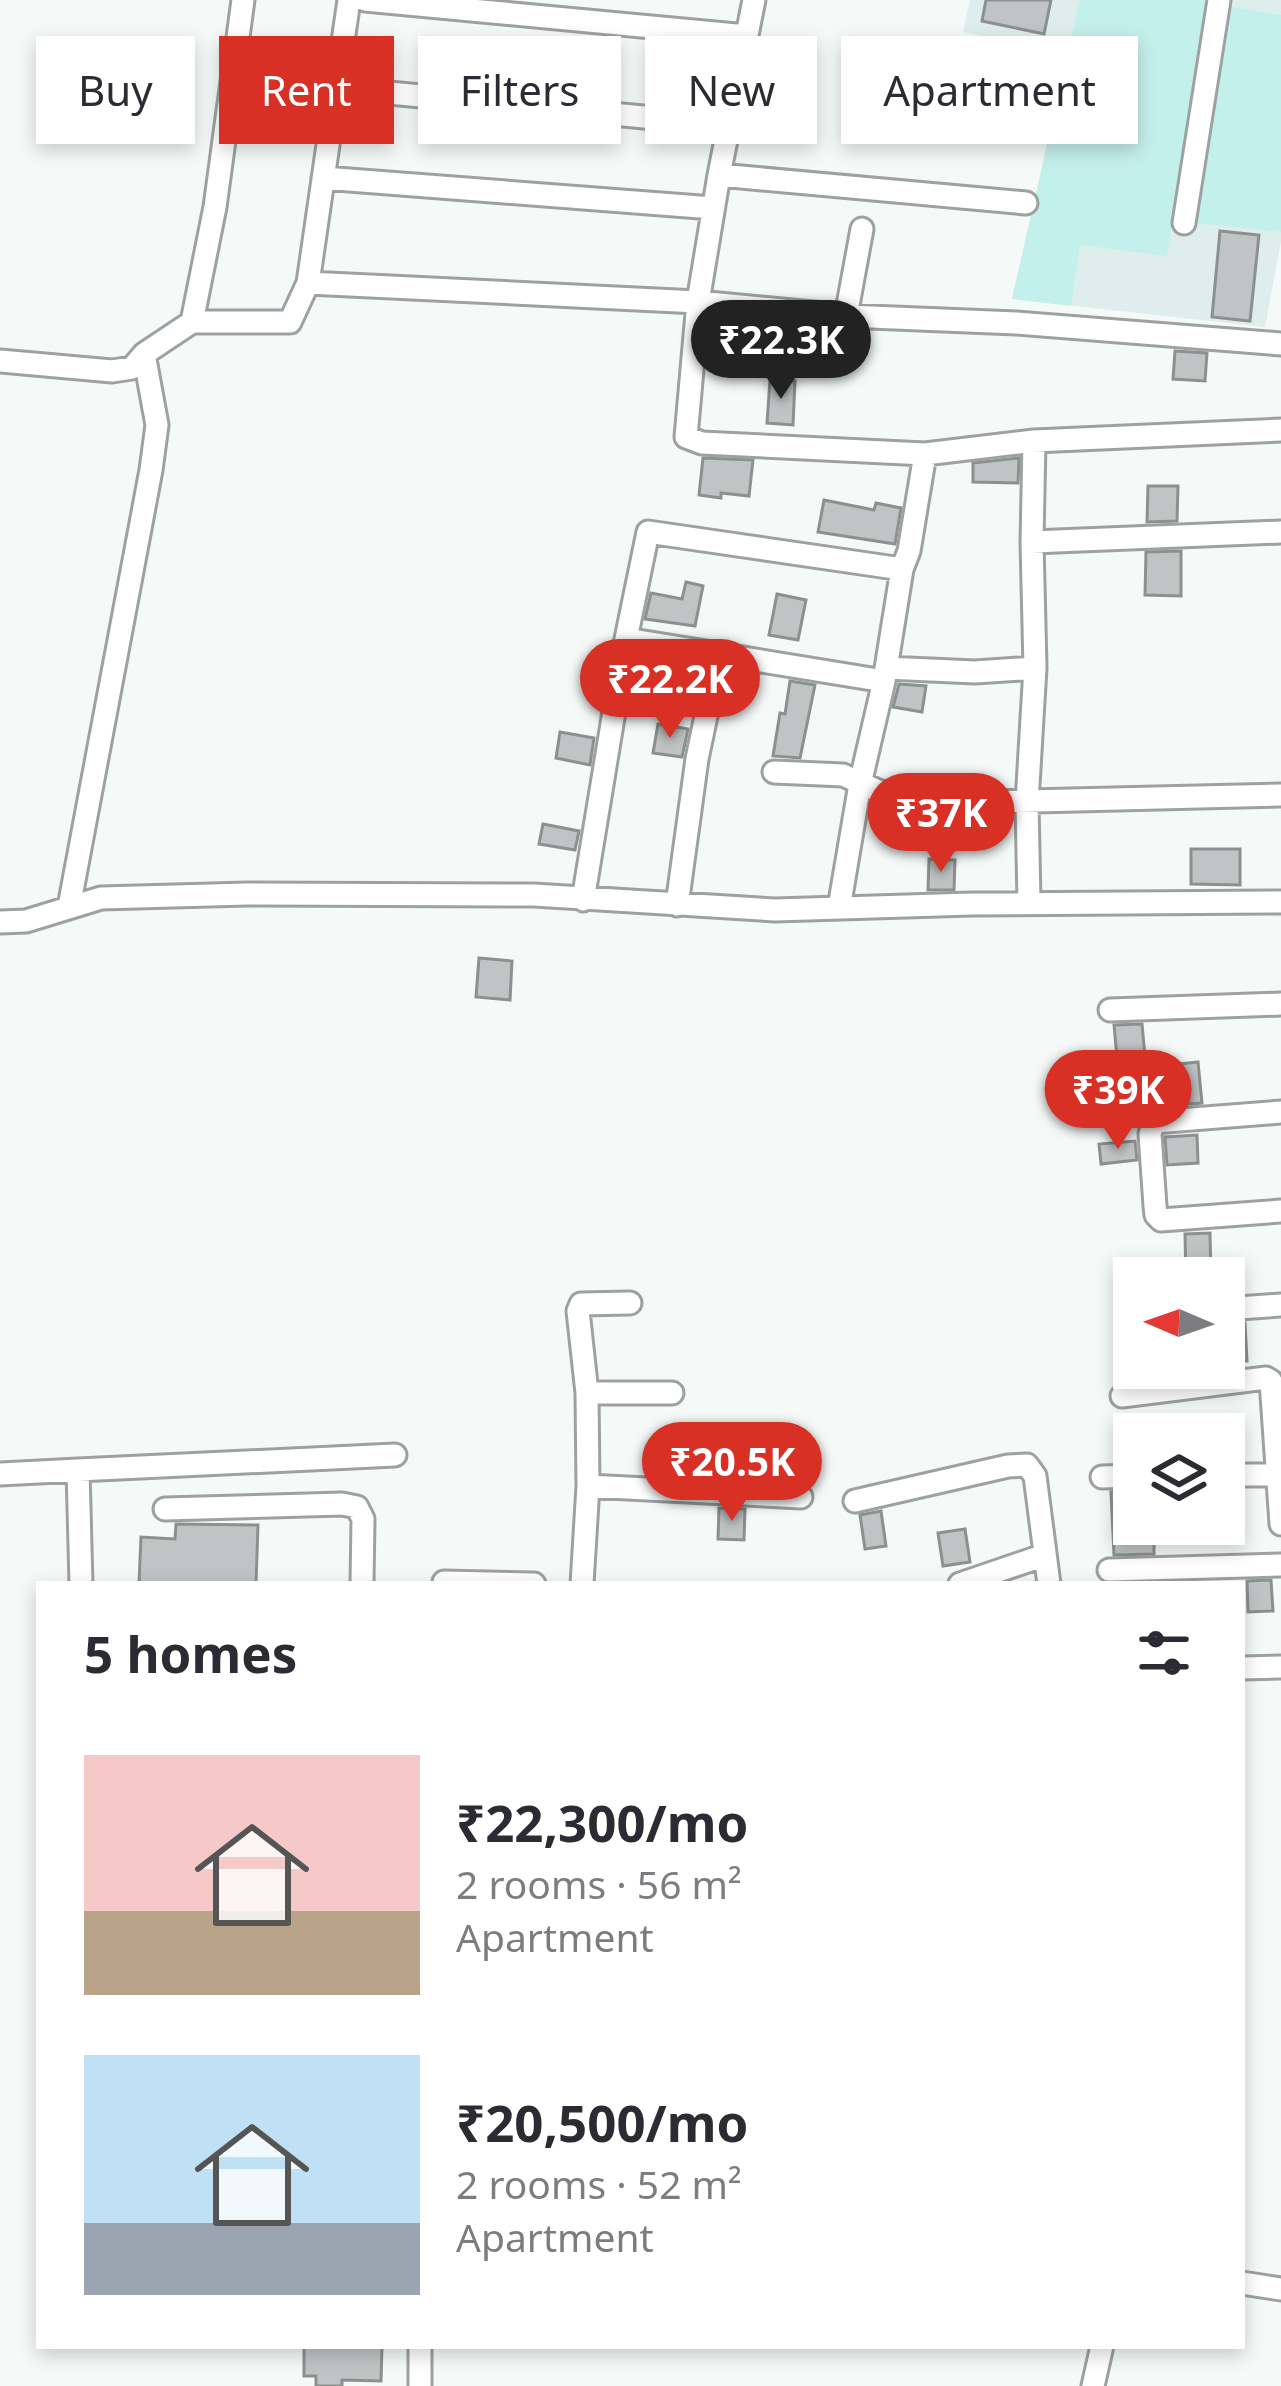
<!DOCTYPE html>
<html lang="en">
<head>
<meta charset="utf-8">
<style>
  body { margin:0; font-family:"Noto Sans",sans-serif; background:#f7f7f7; color:#2b2b33; height:100vh; display:flex; flex-direction:column; font-size:45px; white-space:nowrap }
  * { box-sizing:border-box; margin:0 }
  p { font-size:39px; color:#7c7c81 }
  .icon { flex:none; width:66px; height:66px; fill:none; stroke:currentColor; stroke-width:2; stroke-linecap:round; stroke-linejoin:round }
  .map { position:relative; flex:1; overflow:hidden }
  .drawer { position:absolute; left:36px; top:1581px; width:1209px; height:768px; display:flex; flex-direction:column; background:#fff; border-radius:0px; box-shadow:0 6px 18px #0003 }
  .drawer>* { flex:none }
  .guide { position:absolute; left:36px; top:36px; width:1209px; height:108px; display:flex; gap:24px }
  .needle { width:78px; rotate:272deg }
  .buttons { position:absolute; left:1113px; top:1257px; display:grid; gap:24px }
  .buttons a { display:grid; place-items:center; width:132px; height:132px; border-radius:0px; background:#fff; box-shadow:0 6px 18px #0003; font-size:60px }
  .price { position:absolute; translate:-50% -102px; padding:0 27px; border-radius:42px; background:#d93025; color:#fff; font-size:39px; line-height:78px; filter:drop-shadow(0 3px 6px #0008) }
  .price::after { content:''; position:absolute; left:50%; top:72px; width:36px; height:27px; margin-left:-18px; background:inherit; clip-path:polygon(0 0,100% 0,50% 100%) }
  .price.selected { background:#222; color:#fff }
  ul { padding:0; list-style:none }
  li { display:flex; align-items:center; gap:36px; height:300px; padding:0 48px }
  li span { display:grid; place-items:center; flex:none; width:336px; height:240px; border-radius:0px; color:#555 }
  li>.icon { margin-inline-start:auto }
  span .icon { width:144px; height:144px; fill:#fffc; stroke-width:1 }
  li b { font-size:51px }
  h2 { display:flex; justify-content:space-between; align-items:center; height:144px; padding:0 48px; font-size:51px }
  .pill { padding:0 42px; border-radius:0px; background:#fff; box-shadow:0 6px 18px #0003; font-size:42px; line-height:108px }
  .pill.selected { background:#d93025; color:#fff }
  .map>svg:first-child { display:block }
  .built { fill:#dfeeec }
  .green { fill:#c4f0eb }
  .building { fill:#c0c4c4; stroke:#8c908f; stroke-width:3 }
  .lines { fill:none; stroke-linecap:round; stroke-linejoin:round }
  .street-casing { stroke:#9da2a1; stroke-width:27 }
  .street { stroke:#fff; stroke-width:21 }
</style>
</head>
<body>
<div class="map">
<svg width="1281" height="2386" viewBox="0 0 1281 2386">
  <rect width="100%" height="100%" fill="#f5faf9"/>
  <!-- built -->
  <path class="built" d="M970 0H1281V242L1265 327 1012 299 1067 55 963 32Z"/>
  <!-- green -->
  <path class="green" d="M1080 0H1206L1167 256 1080 245 1071 306 1012 299Z
    M1229 6 1281 15V232L1195 223Z"/>
  <!-- building -->
  <path class="building" d="M986 0H1051L1044 34 982 21Z
    M1220 231 1259 235 1250 321 1212 317Z
    M1175 351 1207 353 1205 381 1173 379Z
    M770 380 795 381 793 425 767 423Z
    M703 458 753 460 749 496 721 493V498L699 495Z
    M1019 458 1018 483 973 482V463Z
    M1148 486H1178L1177 521 1147 522Z
    M824 500 874 510 876 503 901 508 895 544 818 532Z
    M1181 551V596L1145 595 1146 552Z
    M686 582 703 586 695 626 645 619 651 593 682 599Z
    M777 594 806 600 798 640 769 635Z
    M636 668 668 674 663 701 632 696Z
    M790 681 815 685 800 758 773 756 780 713 785 714Z
    M899 684 926 686 922 712 893 707Z
    M658 724 688 729 682 757 653 753Z
    M560 732 594 738 590 765 556 758Z
    M543 824 579 831 575 850 539 844Z
    M1191 849H1240V885L1191 884Z
    M929 859 955 860 954 890H928Z
    M479 958 512 961 510 1000 476 997Z
    M1142 1024 1146 1067 1118 1069 1114 1025Z
    M1198 1062 1202 1103 1174 1105 1170 1065Z
    M1197 1135 1198 1163 1167 1165 1165 1137Z
    M1135 1141 1137 1160 1101 1164 1099 1144Z
    M1210 1233 1211 1278H1186L1185 1234Z
    M1245 1323 1247 1361H1228L1226 1324Z
    M1134 1491V1524H1154V1554L1114 1555 1111 1492Z
    M719 1508 745 1509 744 1540 718 1539Z
    M881 1511 886 1546 865 1549 860 1515Z
    M176 1524 258 1525 256 1584H139L141 1537 175 1539Z
    M965 1529 970 1562 943 1566 938 1533Z
    M1271 1580 1273 1611 1248 1612 1247 1581Z
    M304 2346 382 2347 381 2381 342 2380V2386H316V2376H304Z"/>
  <g class="lines">
    <!-- street casing -->
    <g class="street-casing">
      <path id="street" d="M365 0 747 36
        M754 0 719 175 698 302 686 437 702 443 925 454 1034 441 1281 430
        M336 88 729 125
        M719 175 1026 203
        M323 178 713 208
        M1184 223 1219 0
        M308 283 698 302 846 316 1016 323 1281 344
        M846 316 862 229
        M192 322 215 207 243 0
        M0 361 112 371 132 368 144 354 192 322H290L308 283 349 0
        M1032 542 1281 532
        M626 639 884 681
        M886 668 975 672 1035 668
        M774 772 843 775 907 804 1281 795
        M583 900 626 639 648 532 902 569
        M1029 903 1027 802 1035 668 1032 542 1034 441
        M677 905 697 759 719 654
        M69 907 151 470 157 425 144 354
        M839 908 860 784 884 681 902 569 909 551 925 454
        M0 922 26 921 101 898 247 894 534 895 775 910 972 904 1281 902
        M1110 1010 1281 1004
        M1281 1112 1154 1122 1150 1134 1155 1206 1156 1215 1161 1220 1281 1211
        M1224 1309 1281 1305
        M587 1393H672
        M1122 1396 1266 1378 1271 1381 1281 1524
        M0 1474 78 1470
        M1224 1475H1276
        M1102 1477 1134 1476
        M588 1486 801 1497
        M855 1501 1008 1466 1027 1465 1035 1476 1049 1584
        M165 1509 342 1504 357 1507 363 1519 362 1584
        M1109 1570 1281 1565
        M444 1582 534 1584
        M81 1584 78 1470 395 1455
        M582 1584 588 1486 587 1393 578 1311 581 1304 630 1303
        M960 1584 1045 1555
        M1242 1668 1281 1667
        M1242 2283 1281 2289
        M420 2386V2346
        M1093 2386 1102 2346"/>
    </g>
    <!-- street -->
    <use href="#street" class="street"/>
  </g>
</svg>
<div class="buttons">
<a><svg class="needle" viewBox="-14 -14 28 28"><path d="M0-13l5 13h-10z" fill="#e53935"/><path d="M0 13l5-13h-10z" fill="#7c7c81"/></svg></a>
<a><svg class="icon" aria-label="layers" viewBox="0 0 24 24"><path d="M12 4l9 5-9 5-9-5zM3 14l9 5 9-5"/></svg></a>
</div>
<b class="price selected" style="left:781px;top:402px">₹22.3K</b>
<b class="price" style="left:670px;top:741px">₹22.2K</b>
<b class="price" style="left:941px;top:875px">₹37K</b>
<b class="price" style="left:1118px;top:1152px">₹39K</b>
<b class="price" style="left:732px;top:1524px">₹20.5K</b>
<div class="guide">
<a class="pill">Buy</a>
<a class="pill selected">Rent</a>
<a class="pill">Filters</a>
<a class="pill">New</a>
<a class="pill">Apartment</a>
</div>
<section class="drawer">
<h2>5 homes<svg class="icon" aria-label="filters" viewBox="0 0 24 24"><path d="M4 7h16M4 17h16"/><circle cx="9" cy="7" r="2"/><circle cx="15" cy="17" r="2"/></svg></h2>
<ul>
<li><span style="background:linear-gradient(#f6c9c9 65%,#b9a48a 0)"><svg class="icon" aria-label="home" viewBox="0 0 24 24"><path d="M3 11l9-7 9 7M6 9v11h12V9"/></svg></span><div><b>₹22,300/mo</b><p>2 rooms · 56 m²</p><p>Apartment</p></div></li>
<li><span style="background:linear-gradient(#bfe0f5 70%,#9aa5b1 0)"><svg class="icon" aria-label="home" viewBox="0 0 24 24"><path d="M3 11l9-7 9 7M6 9v11h12V9"/></svg></span><div><b>₹20,500/mo</b><p>2 rooms · 52 m²</p><p>Apartment</p></div></li>
</ul>
</section>
</div>
</body>
</html>
